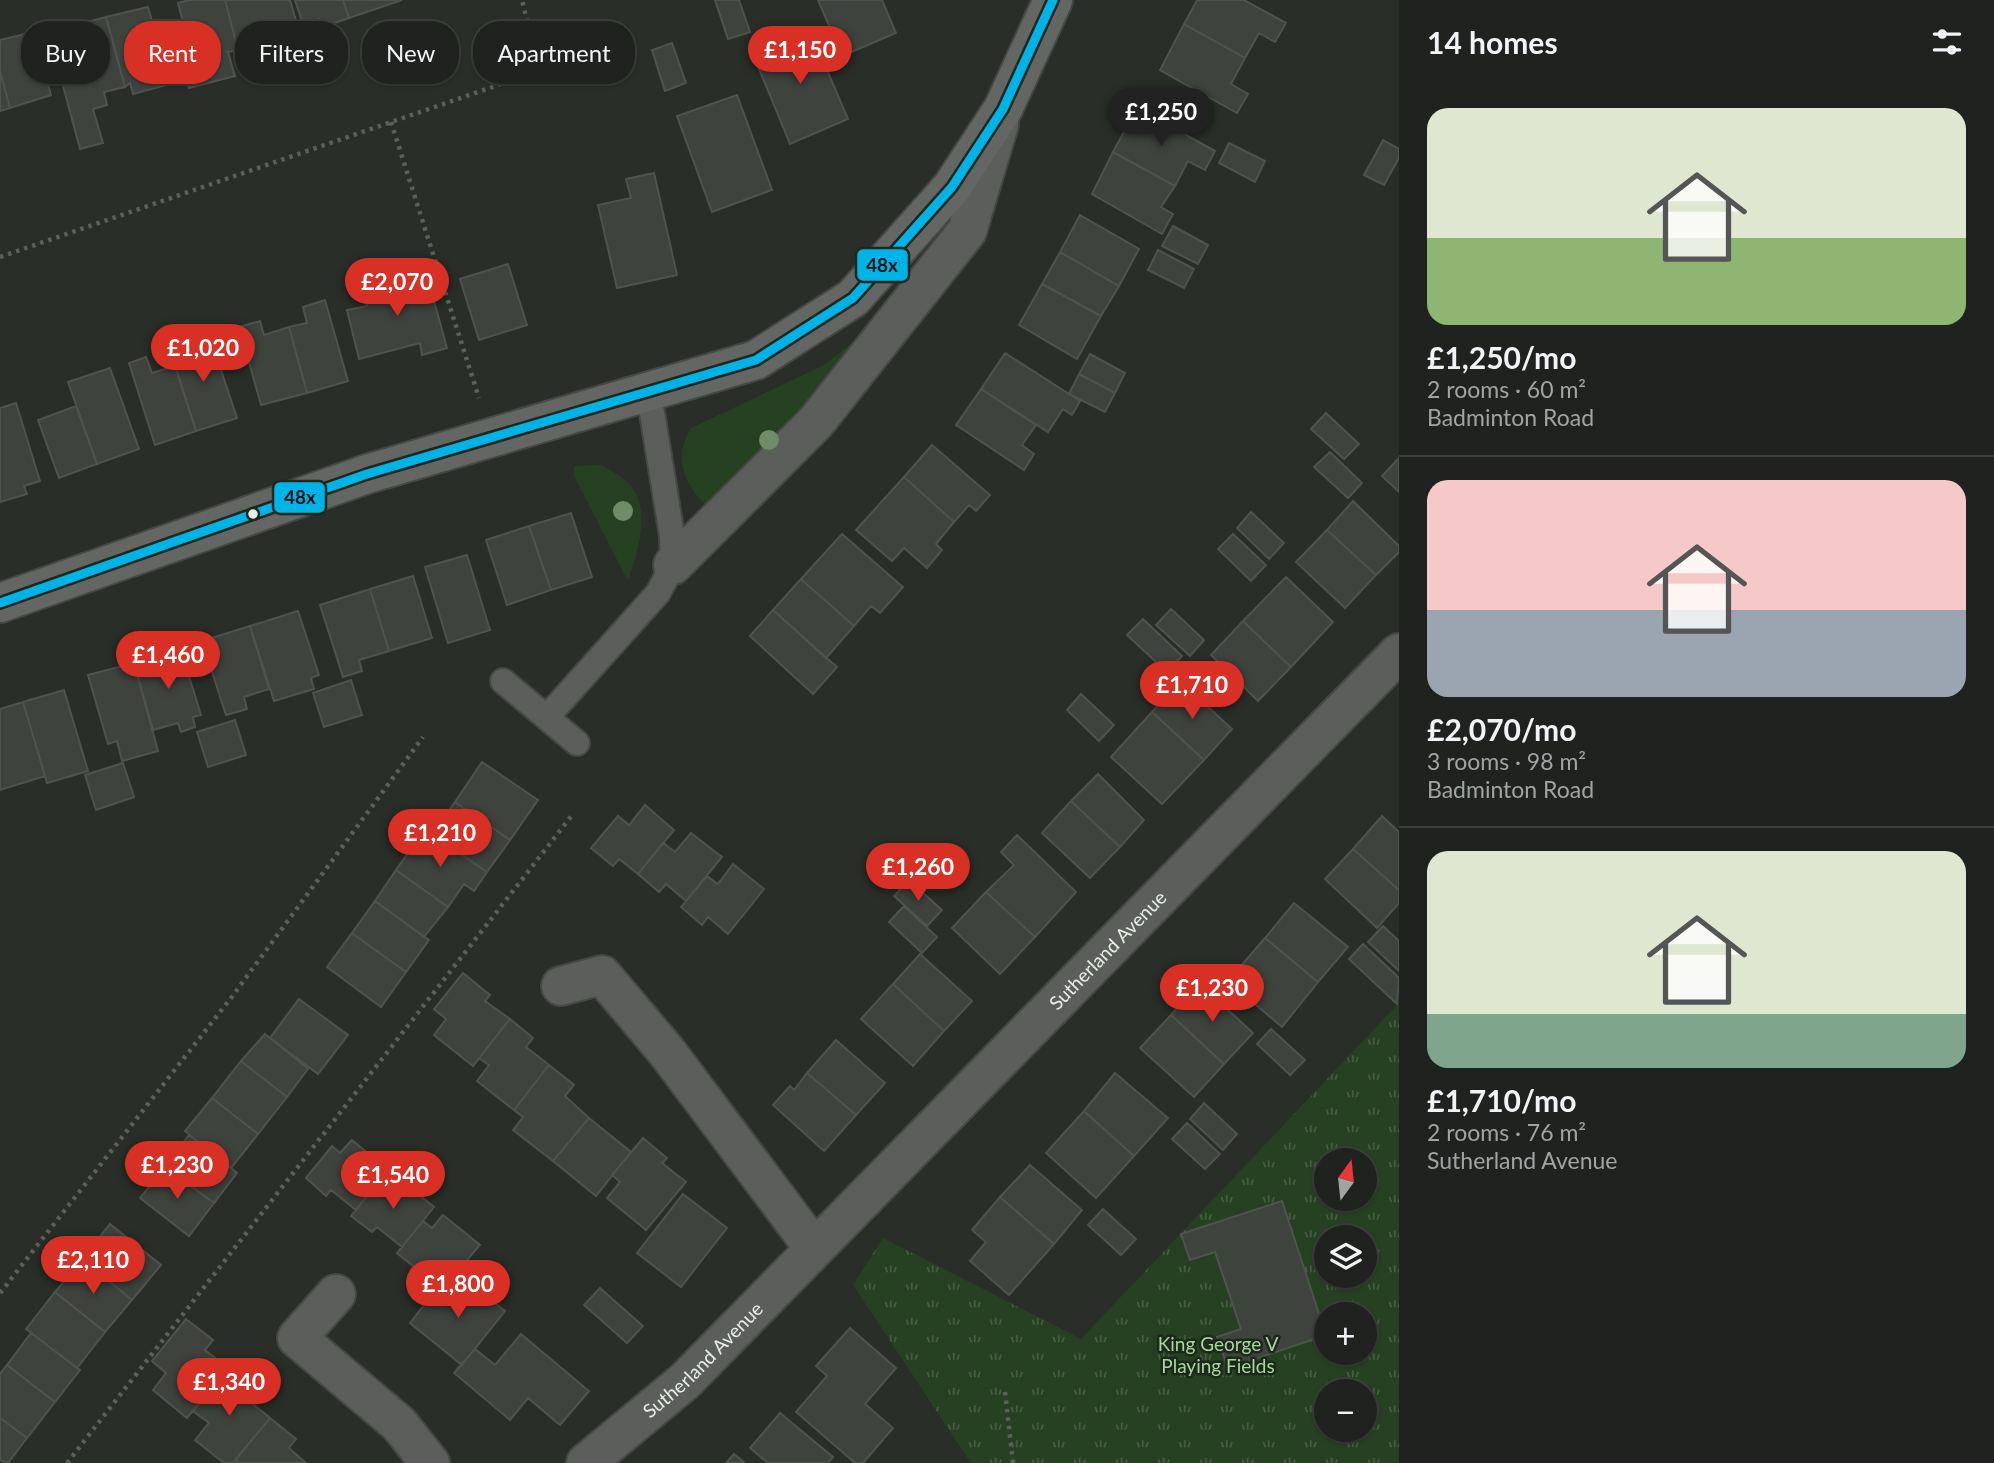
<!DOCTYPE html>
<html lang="en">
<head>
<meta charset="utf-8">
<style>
  body { margin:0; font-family:Lato,sans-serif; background:#272a27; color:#f1f3f6; height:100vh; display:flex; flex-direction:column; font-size:26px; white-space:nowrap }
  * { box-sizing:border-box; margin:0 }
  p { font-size:23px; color:#a1a4a4 }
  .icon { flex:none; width:38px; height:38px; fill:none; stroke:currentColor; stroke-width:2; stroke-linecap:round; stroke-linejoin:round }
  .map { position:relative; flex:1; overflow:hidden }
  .details { display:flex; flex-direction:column; background:#1f221e; width:595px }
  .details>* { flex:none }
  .hud { position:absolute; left:21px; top:21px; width:665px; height:63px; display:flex; gap:14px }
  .needle { width:46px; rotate:15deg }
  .fabs { position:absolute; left:1314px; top:1148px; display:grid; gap:14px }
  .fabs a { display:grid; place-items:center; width:63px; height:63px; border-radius:50%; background:#1f221e; box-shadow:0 2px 5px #0004,0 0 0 2px #3c3f3c; font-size:35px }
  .price { position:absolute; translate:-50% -60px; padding:0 16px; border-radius:24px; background:#d93025; color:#fff; font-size:23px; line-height:46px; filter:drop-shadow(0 2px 4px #0008) }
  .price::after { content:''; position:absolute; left:50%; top:42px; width:21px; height:16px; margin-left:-10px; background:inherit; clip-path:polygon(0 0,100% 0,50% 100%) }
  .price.active { background:#222; color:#fff }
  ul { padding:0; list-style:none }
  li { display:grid; align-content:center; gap:14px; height:371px; padding:0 28px }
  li+li { border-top:2px solid #3c3f3c }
  li span { display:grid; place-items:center; height:217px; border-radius:21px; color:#555 }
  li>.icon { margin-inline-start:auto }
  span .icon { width:126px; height:126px; fill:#fffc; stroke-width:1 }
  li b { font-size:30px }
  h2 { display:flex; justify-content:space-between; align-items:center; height:84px; padding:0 28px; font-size:30px }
  .pill { padding:0 24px; border-radius:28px; background:#1f221e; box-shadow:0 2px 5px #0004,0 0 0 2px #3c3f3c; font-size:24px; line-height:63px }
  .pill.active { background:#d93025; color:#fff }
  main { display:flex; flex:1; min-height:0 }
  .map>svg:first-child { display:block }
  .grass { fill:#264121 }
  .park { fill:url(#park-tufts); fill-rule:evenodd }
  .building { fill:#3f433e; stroke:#4f534e; stroke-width:2 }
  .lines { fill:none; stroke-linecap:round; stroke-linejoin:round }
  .lane-casing { stroke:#454844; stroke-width:28 }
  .street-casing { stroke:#454844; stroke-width:42 }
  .primary-casing { stroke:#454844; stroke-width:42 }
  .path { stroke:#5d5f5d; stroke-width:4.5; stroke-dasharray:3.5 5; stroke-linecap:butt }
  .lane { stroke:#5b5e5b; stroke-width:24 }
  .street { stroke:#5b5e5b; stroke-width:38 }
  .primary { stroke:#646663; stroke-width:38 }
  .bus-1-casing { stroke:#1d271c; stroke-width:14 }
  .bus-1 { stroke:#00b3e6; stroke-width:9 }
  .tree { fill:#6d8c67 }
  .bus-dot { fill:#e8eee7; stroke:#1d271c; stroke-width:2.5 }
  .labels { text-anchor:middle; stroke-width:5; stroke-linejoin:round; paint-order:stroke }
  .street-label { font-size:19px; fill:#e8eee7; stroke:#1d271c }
  .park-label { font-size:19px; fill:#a4d99b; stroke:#1d271c }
  .line-badge { stroke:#1d271c; stroke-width:2.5 }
  .pale-badge-label { font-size:19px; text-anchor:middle; font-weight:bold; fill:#111 }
</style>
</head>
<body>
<main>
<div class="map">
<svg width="1399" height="1463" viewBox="0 0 1399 1463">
  <defs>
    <pattern id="park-tufts" width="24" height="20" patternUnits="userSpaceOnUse" patternTransform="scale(1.75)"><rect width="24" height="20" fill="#264121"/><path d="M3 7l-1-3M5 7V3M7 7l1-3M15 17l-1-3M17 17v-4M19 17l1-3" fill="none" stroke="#465d41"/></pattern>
  </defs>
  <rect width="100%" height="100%" fill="#292e28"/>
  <!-- grass -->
  <path class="grass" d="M876 324 857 358 707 506C683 484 673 457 691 428L824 365Z
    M601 465C609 470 618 474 625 480 654 504 638 551 628 581L574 476V466Z"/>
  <!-- park -->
  <path class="park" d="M1399 1003V1463H971L853 1285 883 1238 1081 1339ZM1326 1160H1365V1199H1326ZM1326 1237H1365V1276H1326ZM1326 1314H1365V1353H1326ZM1326 1391H1365V1430H1326Z"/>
  <!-- building -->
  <path class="building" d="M189 0H225L238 50 228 52 235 76 189 88 176 41 187 38 178 3Z
    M225 0H290L304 48 260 60 255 45 238 50Z
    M295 0H343L349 18 322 27 319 19 303 24Z
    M343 0H402L349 18Z
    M715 0H739L750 32 728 39Z
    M818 0H882L896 33 842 56Z
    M1197 0H1244L1286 23 1275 42 1259 33 1245 58 1184 24Z
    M148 7 170 84 133 94 130 83 125 87 106 17Z
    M106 17 125 87 104 92 107 105 93 109 103 143 80 149 51 41 67 37 65 28Z
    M1184 24 1245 58 1231 84 1248 94 1237 113 1160 70Z
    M809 28 848 119 790 144 752 52Z
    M33 32 51 95 10 108 0 71V40Z
    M672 43 686 83 665 91 652 50Z
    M0 71 10 108 0 111Z
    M737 95 772 190 712 212 677 116Z
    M1137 108 1215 151 1205 170 1188 161 1175 186 1113 152Z
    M1383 140 1399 149V158L1384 185 1364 175Z
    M1229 143 1265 161 1255 182 1219 163Z
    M1113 152 1175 186 1161 207 1173 214 1162 234 1092 194Z
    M654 173 677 275 617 288 598 205 631 198 626 179Z
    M1080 215 1139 249 1119 286 1060 252Z
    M1173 226 1208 245 1198 264 1162 246Z
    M1158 250 1194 269 1184 288 1148 270Z
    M1060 252 1119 286 1101 316 1042 284Z
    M508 264 527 325 479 340 460 279Z
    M426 272 447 348 422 355 420 343 359 359 347 310 367 306 362 289Z
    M1042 284 1101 316 1077 359 1019 325Z
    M325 300 348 381 307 393 289 327 307 323 303 307Z
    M260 321 264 335 289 327 307 393 261 405 239 327Z
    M210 337 237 418 196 431 170 349Z
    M1005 353 1080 401 1072 415 1063 409 1048 432 981 389Z
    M1090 354 1125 373 1115 393 1079 374Z
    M146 357 152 373 175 366 196 431 155 445 129 363Z
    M110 368 139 449 97 464 68 382Z
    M1079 374 1115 393 1105 412 1069 394Z
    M981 389 1036 425 1022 445 1034 454 1024 470 956 425Z
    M16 403 40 481 24 486 27 494 0 502V408Z
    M76 406 97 464 59 478 38 420Z
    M1326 413 1359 444 1344 459 1311 429Z
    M932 445 990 495 976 511 969 505 954 522 904 477Z
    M1330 452 1362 483 1348 498 1314 467Z
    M1399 458V492L1382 476Z
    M904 477 954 522 936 544 942 550 927 568 904 548 892 561 856 530Z
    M1353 501 1399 546V552L1376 575 1327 530Z
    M1251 512 1284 543 1269 559 1237 528Z
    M571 513 592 577 551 590 529 526Z
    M529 526 551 590 507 605 486 540Z
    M1327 530 1376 575 1345 608 1296 562Z
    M842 534 903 587 880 613 871 606 854 626 801 579Z
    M1233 534 1266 565 1251 581 1218 549Z
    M467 555 490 630 448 643 425 567Z
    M413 576 432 638 389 651 370 589Z
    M1286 577 1333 622 1291 667 1243 621Z
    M801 579 854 626 826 658 773 610Z
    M370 589 389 651 359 660 362 671 343 677 320 605Z
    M1171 609 1204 640 1190 656 1156 625Z
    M773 610 837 667 813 694 750 636Z
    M298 611 319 675 311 678 314 689 274 701 250 626Z
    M1143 619 1182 656 1167 672 1127 635Z
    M1243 621 1291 667 1258 701 1211 655Z
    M250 626 269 689 244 697 247 709 226 715 202 641Z
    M180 647 201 715 193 717 195 727 181 732 178 723 153 730 134 663Z
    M134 663 158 751 122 761 117 741 108 744 88 675Z
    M351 680 362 715 324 727 313 693Z
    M1181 682 1232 729 1204 760 1152 712Z
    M64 690 88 771 47 783 23 702Z
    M1081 694 1114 725 1099 741 1067 710Z
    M23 702 45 776 0 790V709Z
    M1152 712 1204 760 1162 804 1111 757Z
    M235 720 246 755 208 767 197 732Z
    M482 762 538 800 510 840 455 802Z
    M123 763 134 797 96 810 85 775Z
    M1098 774 1144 820 1120 847 1071 801Z
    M1071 801 1120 847 1090 878 1042 833Z
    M455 802 510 840 487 872 432 834Z
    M645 805 674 830 638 874 619 859 613 866 591 848 618 816 629 825Z
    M1382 816 1399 832V890L1353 849Z
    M425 829 487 872 474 891 464 884 448 907 396 870Z
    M691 833 722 857 686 901 666 884 659 892 638 874 663 843 675 852Z
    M1017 835 1076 892 1035 937 986 892 1014 865 1001 852Z
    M1353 849 1399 890V903L1377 928 1325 879Z
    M733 864 764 889 728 934 708 917 702 925 681 907 707 876 718 884Z
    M396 870 448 907 424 937 375 901Z
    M909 880 942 910 927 926 894 896Z
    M986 892 1035 937 1000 974 952 928Z
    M375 901 429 940 406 972 352 933Z
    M1294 903 1348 947 1318 982 1265 938Z
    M904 906 937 937 922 953 889 922Z
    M1383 926 1399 941V971L1368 942Z
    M352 933 406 972 381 1007 327 967Z
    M1265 938 1318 982 1282 1027 1228 981Z
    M1363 944 1399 978 1397 1004 1349 959Z
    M920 954 972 1001 944 1031 893 984Z
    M463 973 490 995 485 1001 510 1019 473 1066 434 1035 446 1019 434 1009Z
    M1199 983 1253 1033 1224 1064 1171 1015Z
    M893 984 944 1031 913 1066 861 1019Z
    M299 999 348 1035 318 1074 270 1038Z
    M1171 1015 1224 1064 1194 1097 1140 1048Z
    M510 1019 533 1038 526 1047 549 1065 514 1110 477 1081 489 1065 479 1058Z
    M1271 1029 1305 1060 1290 1075 1257 1044Z
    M265 1034 308 1069 287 1097 241 1061Z
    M836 1040 885 1083 856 1115 807 1073Z
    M241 1061 287 1097 258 1134 212 1098Z
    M549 1065 574 1085 565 1096 589 1118 553 1161 513 1130 523 1117 514 1110Z
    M807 1073 856 1115 824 1151 773 1105 790 1086 794 1090Z
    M1115 1073 1168 1118 1134 1156 1084 1111Z
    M212 1098 258 1134 231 1168 185 1131Z
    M1204 1103 1237 1134 1223 1150 1190 1119Z
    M1084 1111 1134 1156 1096 1198 1046 1153Z
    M589 1118 631 1152 596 1196 553 1161Z
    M1187 1123 1220 1154 1205 1169 1172 1139Z
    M189 1135 237 1173 214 1203 165 1167Z
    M643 1138 667 1158 662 1163 686 1182 646 1230 607 1198 620 1182 612 1175Z
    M352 1140 388 1170 356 1210 331 1190 326 1196 306 1178 332 1146 340 1153Z
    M1030 1165 1082 1210 1054 1244 1000 1197Z
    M165 1167 214 1203 189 1236 140 1198Z
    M397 1177 434 1207 402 1247 377 1227 372 1232 351 1216 377 1183 387 1190Z
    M683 1194 727 1228 681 1287 637 1253Z
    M1000 1197 1054 1244 1009 1295 970 1261 986 1242 972 1230Z
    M1282 1201 1326 1335 1228 1368 1217 1337 1241 1329 1215 1252 1190 1260 1181 1234Z
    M1103 1209 1136 1239 1121 1255 1088 1225Z
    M443 1215 480 1245 447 1284 423 1264 418 1270 397 1253 423 1221 432 1228Z
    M110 1224 161 1265 132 1300 82 1259Z
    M82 1259 132 1300 105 1332 55 1292Z
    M464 1279 505 1311 462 1365 410 1323 435 1291 447 1300Z
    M600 1288 643 1326 627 1343 584 1305Z
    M55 1292 105 1332 77 1368 26 1329Z
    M186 1319 213 1340 205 1350 228 1368 187 1418 153 1390 166 1373 152 1361Z
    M850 1328 896 1368 865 1404 893 1428 863 1463H855L796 1412 827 1376 816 1366Z
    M31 1333 80 1370 55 1402 7 1365Z
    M521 1334 589 1391 560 1425 528 1398 510 1420 454 1373 475 1349 495 1365Z
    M7 1365 55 1402 27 1438 0 1418V1374Z
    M228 1368 255 1390 247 1399 270 1418 233 1463H224L195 1440 209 1423 193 1411Z
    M780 1413 833 1457 828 1463H768L750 1448Z
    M0 1418 27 1438 8 1463 0 1460Z
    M270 1418 296 1439 289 1448 306 1463H239L235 1460Z
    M734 1454 745 1463H726Z"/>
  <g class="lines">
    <!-- lane casing -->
    <g class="lane-casing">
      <path id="lane" d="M503 681 577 743
        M547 717 658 593 673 565 672 536 649 394"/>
    </g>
    <!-- street casing -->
    <g class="street-casing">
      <g id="street">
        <path d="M673 565 816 422 967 231 999 124"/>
        <path d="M561 986 602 975 667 1052 814 1248"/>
        <path d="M336 1294 297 1338 399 1424 430 1463"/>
        <path id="s1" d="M586 1463 685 1381 1399 653"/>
      </g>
    </g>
    <!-- primary casing -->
    <g class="primary-casing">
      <path id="primary" d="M0 603 367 474 756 360 853 298 952 187 1003 109 1053 0"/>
    </g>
    <!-- path -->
    <path class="path" d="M391 122 479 398
      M0 257 539 71 522 0
      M0 1293 231 998 423 737
      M1005 1392 1013 1463
      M67 1463 573 814"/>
    <!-- lane -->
    <use href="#lane" class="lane"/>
    <!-- street -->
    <use href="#street" class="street"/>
    <!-- primary -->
    <use href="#primary" class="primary"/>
    <!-- bus-1 casing -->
    <g class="bus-1-casing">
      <path id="bus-1" d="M0 603 367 474 756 360 853 298 952 187 1003 109 1053 0"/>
    </g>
    <!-- bus-1 -->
    <use href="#bus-1" class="bus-1"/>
  </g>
  <!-- trees -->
  <g class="tree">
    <circle cx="769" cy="440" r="10"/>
    <circle cx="623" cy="511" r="10"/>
  </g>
  <!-- markers -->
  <circle class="bus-dot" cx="253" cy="514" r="6"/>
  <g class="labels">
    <!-- street labels -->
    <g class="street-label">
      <text dy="7" stroke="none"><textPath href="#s1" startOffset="732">Sutherland Avenue</textPath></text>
      <text dy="7" stroke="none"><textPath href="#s1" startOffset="156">Sutherland Avenue</textPath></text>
    </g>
    <!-- park labels -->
    <g class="park-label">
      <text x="1218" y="1351">King George V<tspan x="1218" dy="22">Playing Fields</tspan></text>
    </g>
  </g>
  <g class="line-badge">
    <rect x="856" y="248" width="53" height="34" rx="7" fill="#00b3e6"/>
    <rect x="273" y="481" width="53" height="33" rx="7" fill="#00b3e6"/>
  </g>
  <g class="pale-badge-label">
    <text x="882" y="272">48x</text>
    <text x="300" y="504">48x</text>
  </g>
</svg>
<div class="fabs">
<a><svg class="needle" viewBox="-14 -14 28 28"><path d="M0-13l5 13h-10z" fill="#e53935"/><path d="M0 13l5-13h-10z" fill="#a1a4a4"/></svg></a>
<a><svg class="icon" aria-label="layers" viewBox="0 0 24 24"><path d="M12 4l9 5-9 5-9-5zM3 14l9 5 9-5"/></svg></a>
<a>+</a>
<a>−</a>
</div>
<b class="price" style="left:800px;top:86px">£1,150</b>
<b class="price active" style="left:1161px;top:148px">£1,250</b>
<b class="price" style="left:397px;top:318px">£2,070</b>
<b class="price" style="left:203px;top:384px">£1,020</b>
<b class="price" style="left:168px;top:691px">£1,460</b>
<b class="price" style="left:1192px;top:721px">£1,710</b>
<b class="price" style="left:440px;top:869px">£1,210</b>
<b class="price" style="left:918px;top:903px">£1,260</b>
<b class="price" style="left:1212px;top:1024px">£1,230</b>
<b class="price" style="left:177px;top:1201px">£1,230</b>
<b class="price" style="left:393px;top:1211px">£1,540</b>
<b class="price" style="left:93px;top:1296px">£2,110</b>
<b class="price" style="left:458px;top:1320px">£1,800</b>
<b class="price" style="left:229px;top:1418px">£1,340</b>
<div class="hud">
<a class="pill">Buy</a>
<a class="pill active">Rent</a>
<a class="pill">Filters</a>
<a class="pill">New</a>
<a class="pill">Apartment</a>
</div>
</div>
<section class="details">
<h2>14 homes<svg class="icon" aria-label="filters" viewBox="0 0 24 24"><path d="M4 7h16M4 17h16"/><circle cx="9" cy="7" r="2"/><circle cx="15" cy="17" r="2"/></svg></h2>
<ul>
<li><span style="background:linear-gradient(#dfe7d0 60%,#8fb573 0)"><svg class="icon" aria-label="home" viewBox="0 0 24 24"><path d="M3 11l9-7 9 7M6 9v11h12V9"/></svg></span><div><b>£1,250/mo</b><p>2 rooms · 60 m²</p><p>Badminton Road</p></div></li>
<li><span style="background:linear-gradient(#f6c9c9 60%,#9aa5b1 0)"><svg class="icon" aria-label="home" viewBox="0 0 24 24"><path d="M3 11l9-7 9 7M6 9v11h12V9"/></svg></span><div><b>£2,070/mo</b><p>3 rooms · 98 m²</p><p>Badminton Road</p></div></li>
<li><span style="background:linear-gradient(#dfe7d0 75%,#7fa58c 0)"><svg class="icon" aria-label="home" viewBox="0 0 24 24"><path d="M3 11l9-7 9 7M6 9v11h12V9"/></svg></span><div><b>£1,710/mo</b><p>2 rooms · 76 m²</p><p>Sutherland Avenue</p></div></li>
</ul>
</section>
</main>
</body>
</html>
